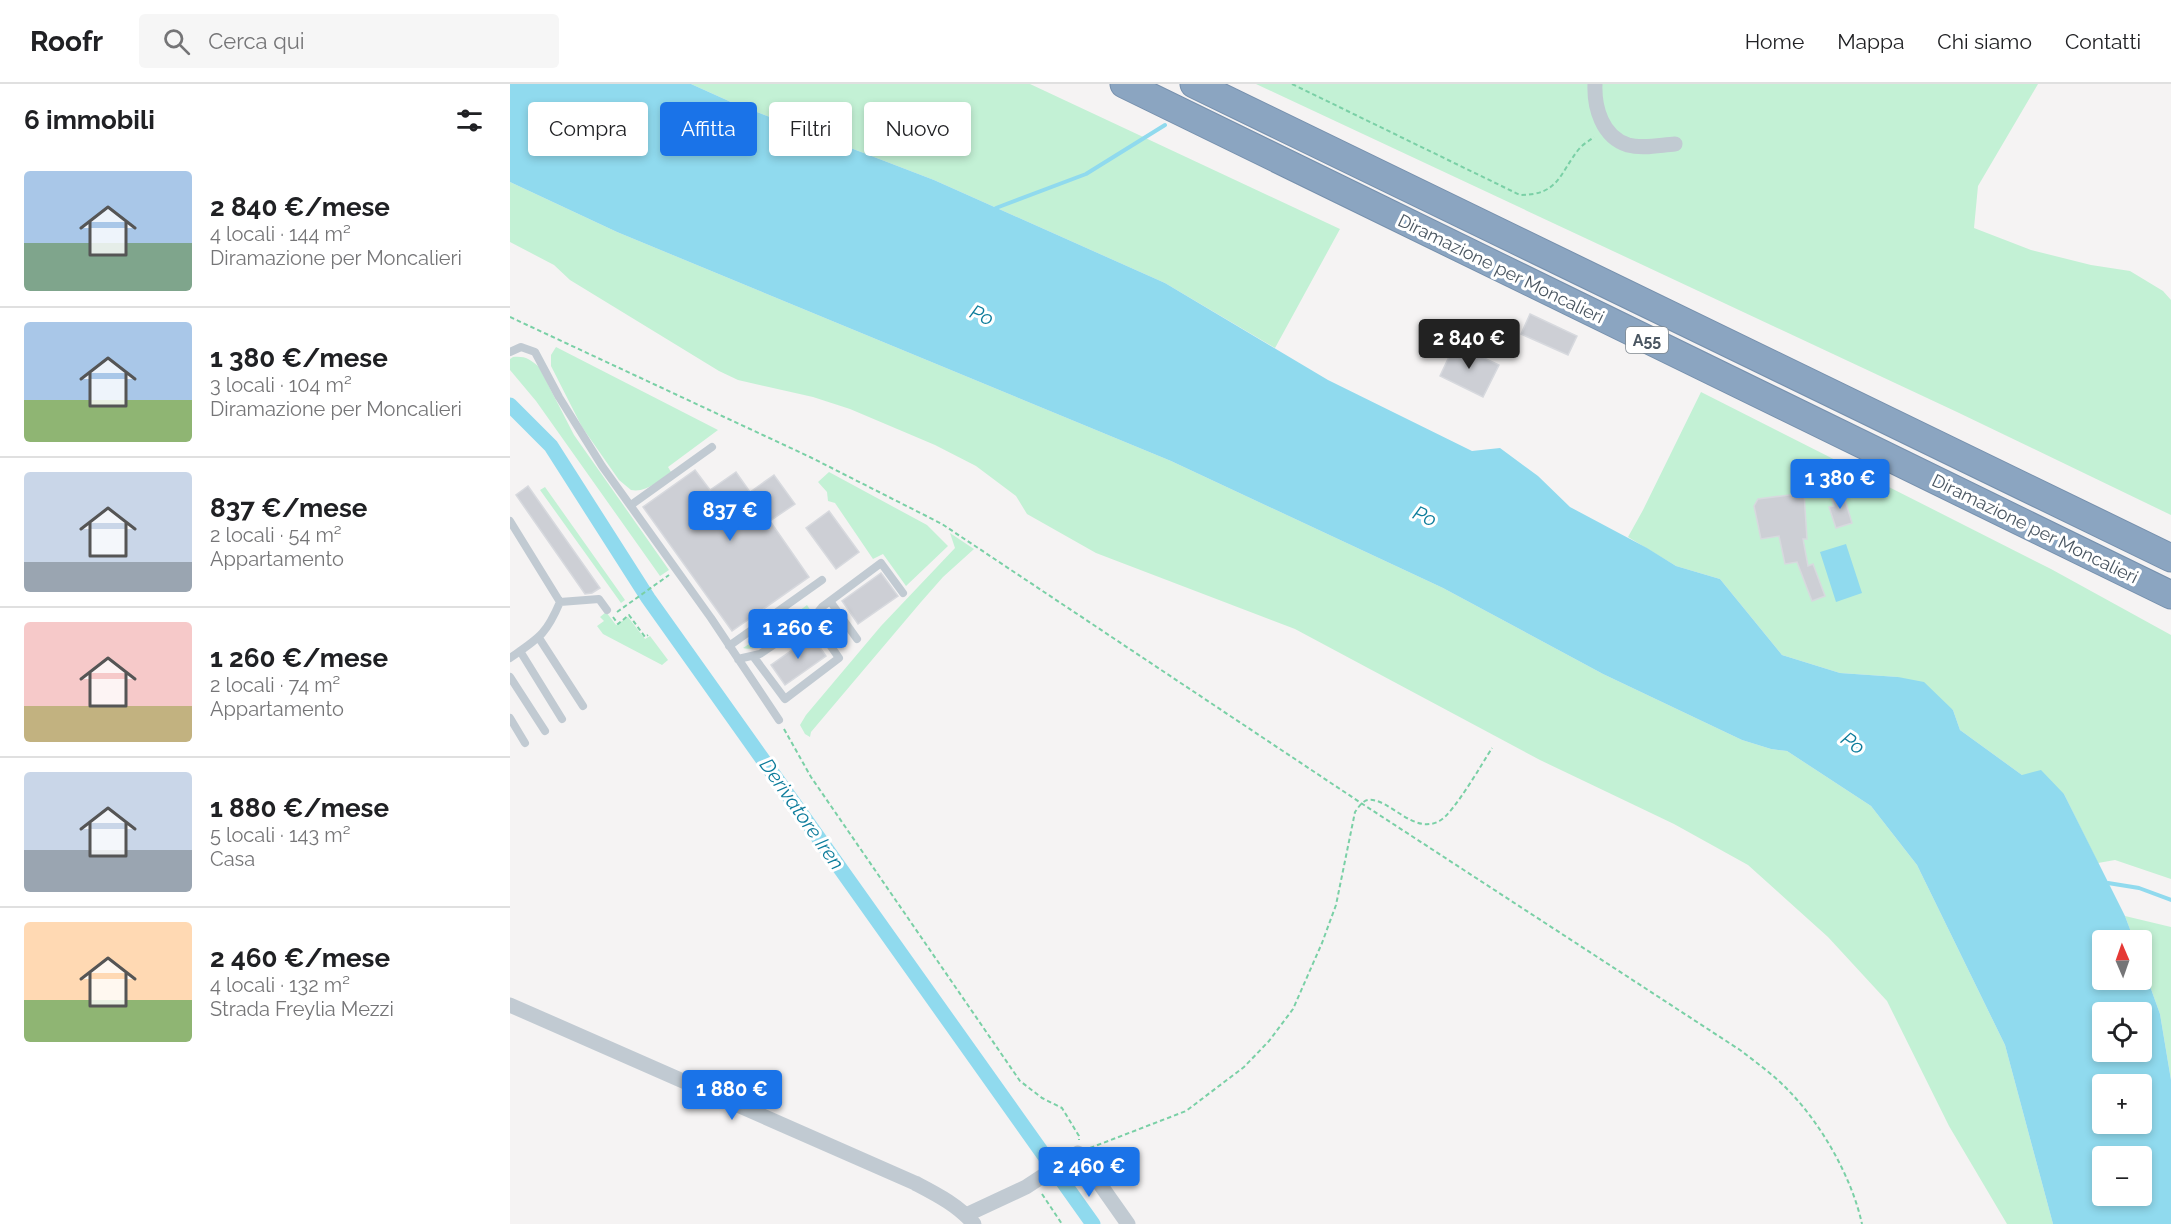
<!DOCTYPE html>
<html lang="it">
<head>
<meta charset="utf-8">
<style>
  body { margin:0; font-family:Raleway,sans-serif; background:#f6f6f6; color:#202124; height:100vh; display:flex; flex-direction:column; font-size:22px; white-space:nowrap }
  * { box-sizing:border-box; margin:0 }
  p { font-size:20px; color:#757577 }
  .icon { flex:none; width:33px; height:33px; fill:none; stroke:currentColor; stroke-width:2; stroke-linecap:round; stroke-linejoin:round }
  .map { position:relative; flex:1; overflow:hidden }
  .details { display:flex; flex-direction:column; background:#fff; width:510px }
  .details>* { flex:none }
  .banner { position:absolute; left:18px; top:18px; width:570px; height:54px; display:flex; gap:12px }
  .needle { width:39px; rotate:358deg }
  .fabs { position:absolute; left:1582px; top:846px; display:grid; gap:12px }
  .fabs a { display:grid; place-items:center; width:60px; height:60px; border-radius:6px; background:#fff; box-shadow:0 3px 9px #0003; font-size:30px }
  .price { position:absolute; translate:-50% -51px; padding:0 14px; border-radius:6px; background:#1a73e8; color:#fff; font-size:20px; line-height:39px; filter:drop-shadow(0 2px 3px #0008) }
  .price::after { content:''; position:absolute; left:50%; top:36px; width:18px; height:14px; margin-left:-9px; background:inherit; clip-path:polygon(0 0,100% 0,50% 100%) }
  .price.on { background:#222; color:#fff }
  ul { padding:0; list-style:none }
  li { display:flex; align-items:center; gap:18px; height:150px; padding:0 24px }
  li+li { border-top:2px solid #e0e0e0 }
  li span { display:grid; place-items:center; flex:none; width:168px; height:120px; border-radius:6px; color:#555 }
  li>.icon { margin-inline-start:auto }
  span .icon { width:72px; height:72px; fill:#fffc; stroke-width:1 }
  li b { font-size:26px }
  h2 { display:flex; justify-content:space-between; align-items:center; height:72px; padding:0 24px; font-size:26px }
  .chip { padding:0 21px; border-radius:6px; background:#fff; box-shadow:0 3px 9px #0003; font-size:21px; line-height:54px }
  .chip.on { background:#1a73e8; color:#fff }
  header { display:flex; align-items:center; gap:36px; box-sizing:border-box; height:84px; padding:0 30px; background:#fff; border-bottom:2px solid #e0e0e0 }
  header strong { font-size:28px }
  nav { display:flex; gap:33px; margin-inline-start:auto; font-size:21px }
  .search { width:420px; height:54px; background:#f6f6f6; display:flex; align-items:center; gap:15px; box-sizing:border-box; padding:0 21px; border-radius:6px; color:#757577; font-size:22px }
  main { display:flex; flex:1; min-height:0 }
  .map>svg:first-child { display:block }
  .green { fill:#c3f1d5 }
  .water { fill:#90daee; fill-rule:evenodd }
  .lines { fill:none; stroke-linecap:round; stroke-linejoin:round }
  .stream { stroke:#90daee; stroke-width:4 }
  .canal { stroke:#90daee; stroke-width:15 }
  .building { fill:#cdcfd5; stroke:#d7d9de; stroke-width:1.5 }
  .highway-casing { stroke:#7690ad; stroke-width:29 }
  .path { stroke:#7ad0a6; stroke-width:2; stroke-dasharray:4.5 3; stroke-linecap:butt }
  .lane { stroke:#c1cad2; stroke-width:8 }
  .street { stroke:#c1cad2; stroke-width:15 }
  .highway { stroke:#8ba5c1; stroke-width:27 }
  .labels { text-anchor:middle; stroke-width:6; stroke-linejoin:round; paint-order:stroke }
  .shield { fill:#fff; stroke:#808990; stroke-width:1.5 }
  .shield-label { font-size:16px; font-weight:bold; fill:#4a5661 }
  .street-label { font-size:18px; fill:#4a5661; stroke:#fff }
  .water-label { font-size:20px; font-style:italic; fill:#0c7c9b; stroke:#fff }
</style>
</head>
<body>
<header>
<strong>Roofr</strong>
<div class="search"><svg class="icon" aria-label="search" viewBox="0 0 24 24"><circle cx="10" cy="10" r="6"/><path d="M15 15l6 6"/></svg>Cerca qui</div>
<nav><a>Home</a><a>Mappa</a><a>Chi siamo</a><a>Contatti</a></nav>
</header>
<main>
<section class="details">
<h2>6 immobili<svg class="icon" aria-label="filters" viewBox="0 0 24 24"><path d="M4 7h16M4 17h16"/><circle cx="9" cy="7" r="2"/><circle cx="15" cy="17" r="2"/></svg></h2>
<ul>
<li><span style="background:linear-gradient(#a9c7e8 60%,#7fa58c 0)"><svg class="icon" aria-label="home" viewBox="0 0 24 24"><path d="M3 11l9-7 9 7M6 9v11h12V9"/></svg></span><div><b>2 840 €/mese</b><p>4 locali · 144 m²</p><p>Diramazione per Moncalieri</p></div></li>
<li><span style="background:linear-gradient(#a9c7e8 65%,#8fb573 0)"><svg class="icon" aria-label="home" viewBox="0 0 24 24"><path d="M3 11l9-7 9 7M6 9v11h12V9"/></svg></span><div><b>1 380 €/mese</b><p>3 locali · 104 m²</p><p>Diramazione per Moncalieri</p></div></li>
<li><span style="background:linear-gradient(#c9d6e8 75%,#9aa5b1 0)"><svg class="icon" aria-label="home" viewBox="0 0 24 24"><path d="M3 11l9-7 9 7M6 9v11h12V9"/></svg></span><div><b>837 €/mese</b><p>2 locali · 54 m²</p><p>Appartamento</p></div></li>
<li><span style="background:linear-gradient(#f6c9c9 70%,#c2b280 0)"><svg class="icon" aria-label="home" viewBox="0 0 24 24"><path d="M3 11l9-7 9 7M6 9v11h12V9"/></svg></span><div><b>1 260 €/mese</b><p>2 locali · 74 m²</p><p>Appartamento</p></div></li>
<li><span style="background:linear-gradient(#c9d6e8 65%,#9aa5b1 0)"><svg class="icon" aria-label="home" viewBox="0 0 24 24"><path d="M3 11l9-7 9 7M6 9v11h12V9"/></svg></span><div><b>1 880 €/mese</b><p>5 locali · 143 m²</p><p>Casa</p></div></li>
<li><span style="background:linear-gradient(#ffd9b3 65%,#8fb573 0)"><svg class="icon" aria-label="home" viewBox="0 0 24 24"><path d="M3 11l9-7 9 7M6 9v11h12V9"/></svg></span><div><b>2 460 €/mese</b><p>4 locali · 132 m²</p><p>Strada Freylia Mezzi</p></div></li>
</ul>
</section>
<div class="map">
<svg width="1661" height="1140" viewBox="0 0 1661 1140">
  <rect width="100%" height="100%" fill="#f5f3f3"/>
  <!-- green -->
  <path class="green" d="M181 0H520L830 145 765 264 655 199 424 96 221 18Z
    M746 0H1528L1468 102 1464 144 1521 166 1581 181 1620 187 1653 207 1661 216V431L1447 328Z
    M0 98 107 148 661 377 933 504 1093 590 1232 656 1261 665 1277 667 1361 722 1407 781 1495 961 1543 1140H1497L1439 1042 1377 917 1318 853 1238 781 1164 740 1030 676 785 545 586 469 517 430 506 412 466 382 425 361 340 325 303 313 228 296 209 287 60 196 44 181 0 158Z
    M46 263 208 346 158 383 161 388C149 396 137 409 121 406L109 396 72 343 41 282V271Z
    M3 273C15 272 20 275 29 283L64 351 159 486 150 492 26 317 0 286V275Z
    M1191 308 1541 485 1661 551V795L1605 776 1588 779 1554 710 1512 691 1450 646 1443 626 1388 593 1330 589 1272 571 1210 495 1166 482 1118 453 1133 426Z
    M319 388 417 441 438 462 396 502 373 470 363 475 325 419 318 417 317 408 308 398Z
    M35 403 115 516 111 519 30 406Z
    M440 449 464 465 433 493 411 518 301 648 300 653 295 650 290 641 296 631 371 542 445 464Z
    M297 521 301 527C285 538 252 570 233 564L260 546 274 540V538Z
    M96 528 106 541 118 533 135 555 140 552 158 576 152 581 93 550 87 542 94 537 90 533Z
    M1615 832 1661 843V996L1650 930 1632 880V856H1624Z"/>
  <!-- water -->
  <path class="water" d="M0 0H181L221 18 424 96 655 199 818 296 962 367 990 364 1028 392 1060 423 1137 464 1166 482 1210 495 1272 571 1330 589 1388 593 1414 598 1443 626 1450 646 1512 691 1531 686 1554 710 1615 832 1624 856H1593V896H1632V880L1650 930 1661 996V1140H1543L1495 961 1407 781 1361 722 1277 667 1261 665 1232 656 1093 590 933 504 661 377 107 148 0 98ZM1593 928H1632V968H1593ZM1593 1000H1632V1040H1593ZM1593 1072H1632V1112H1593Z
    M1336 460 1352 509 1326 518 1310 468Z"/>
  <g class="lines">
    <!-- stream -->
    <path class="stream" d="M486 124 576 90 655 41
      M1598 799 1629 804 1661 816"/>
    <!-- canal -->
    <path class="canal" d="M0 321 41 362 138 514 583 1140"/>
  </g>
  <!-- building -->
  <path class="building" d="M1020 230 1067 252 1058 271 1011 250Z
    M945 260 989 281 973 313 930 292Z
    M185 386 200 406 226 388 240 408 264 391 285 420 260 437 299 493 222 547 133 423Z
    M18 402 90 504 82 509 75 510 6 411Z
    M1332 406 1342 439 1326 444 1319 423 1324 422 1320 409Z
    M1294 409 1297 455H1293L1298 482 1303 480 1315 512 1302 517 1287 478 1275 480 1269 452 1251 455 1244 422 1248 415Z
    M319 427 349 468 326 485 296 444Z
    M371 489 388 512 348 540 332 517Z
    M302 552 316 572 275 601 261 581Z"/>
  <g class="lines">
    <!-- highway casing -->
    <g class="highway-casing">
      <path id="highway" d="M614 0 1661 511
        M684 0 1661 474"/>
    </g>
    <!-- path -->
    <path class="path" d="M782 0 1010 111C1049 111 1049 90 1069 65 1073 60 1079 57 1084 53
      M0 233 300 373 432 440 851 719 1230 966C1247 979 1265 992 1279 1007 1312 1041 1342 1094 1352 1140
      M107 528 159 491
      M103 533 108 540 119 531 135 553 138 551
      M274 645 301 693 510 997 532 1014 552 1024 569 1052V1056
      M580 1064 676 1027 734 983 759 957 783 925 812 859 826 821 845 728C848 724 852 717 858 716 879 713 904 753 931 736 944 728 972 680 982 664
      M532 1110 552 1140"/>
    <!-- lane -->
    <path class="lane" d="M0 268 11 263 25 268 49 313 92 382 201 534 269 636
      M121 421 202 363
      M0 437 50 518
      M320 517 347 555
      M50 518 89 515 97 526
      M302 535 312 523 371 479 393 509
      M29 554 73 622
      M219 562 312 496
      M10 567 52 635
      M0 574C29 554 36 551 50 518
      M228 575 250 570 302 535 329 574 275 615 243 572
      M0 593 35 647
      M0 634 15 659"/>
    <!-- street -->
    <path class="street" d="M1085 0C1084 23 1092 53 1118 61 1133 65 1150 61 1165 60
      M0 921 405 1099C426 1110 448 1121 464 1140
      M456 1131 516 1103 568 1069 618 1140"/>
    <!-- highway -->
    <use href="#highway" class="highway"/>
  </g>
  <g class="labels">
    <!-- shield labels -->
    <rect class="shield" x="1116" y="243" width="42" height="26" rx="4.5"/>
    <g class="shield-label">
      <text x="1137" y="262">A55</text>
    </g>
    <!-- street labels -->
    <g class="street-label">
      <text transform="translate(991 185) rotate(26)" y="6">Diramazione per Moncalieri</text>
      <text transform="translate(1525 445) rotate(26)" y="6">Diramazione per Moncalieri</text>
    </g>
    <!-- water labels -->
    <g class="water-label">
      <text transform="translate(472 231) rotate(24)" y="7">Po</text>
      <text transform="translate(915 432) rotate(24)" y="7">Po</text>
      <text transform="translate(1343 659) rotate(35)" y="7">Po</text>
      <text transform="translate(292 730) rotate(55)" y="7">Derivatore Iren</text>
    </g>
  </g>
</svg>
<div class="fabs">
<a><svg class="needle" viewBox="-14 -14 28 28"><path d="M0-13l5 13h-10z" fill="#e53935"/><path d="M0 13l5-13h-10z" fill="#757577"/></svg></a>
<a><svg class="icon" aria-label="locate" viewBox="0 0 24 24"><circle cx="12" cy="12" r="6"/><path d="M12 2v4M12 18v4M2 12h4M18 12h4"/></svg></a>
<a>+</a>
<a>−</a>
</div>
<b class="price on" style="left:959px;top:286px">2 840 €</b>
<b class="price" style="left:1330px;top:426px">1 380 €</b>
<b class="price" style="left:220px;top:458px">837 €</b>
<b class="price" style="left:288px;top:576px">1 260 €</b>
<b class="price" style="left:222px;top:1037px">1 880 €</b>
<b class="price" style="left:579px;top:1114px">2 460 €</b>
<div class="banner">
<a class="chip">Compra</a>
<a class="chip on">Affitta</a>
<a class="chip">Filtri</a>
<a class="chip">Nuovo</a>
</div>
</div>
</main>
</body>
</html>
